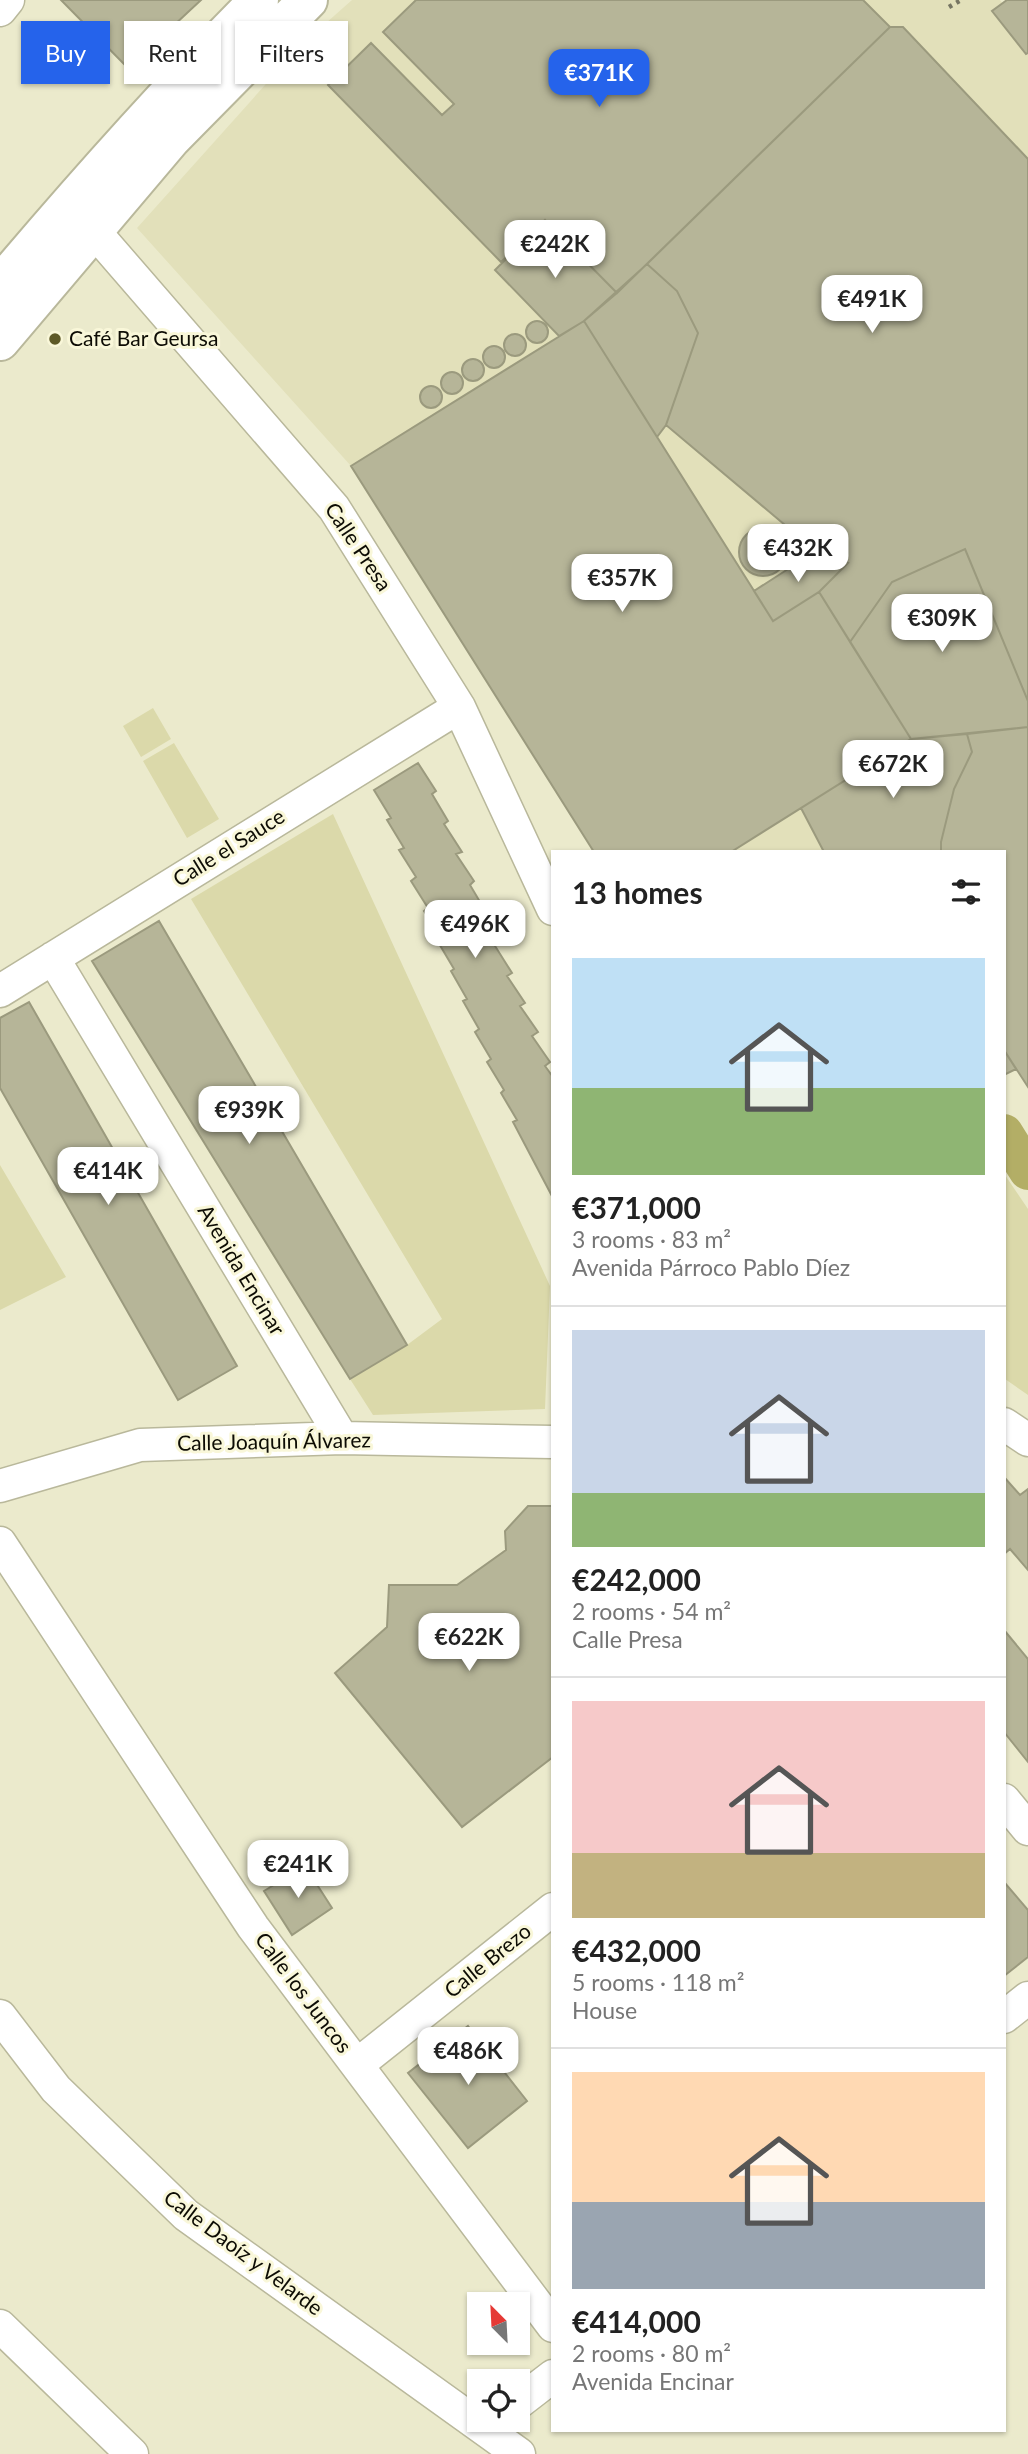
<!DOCTYPE html>
<html lang="en">
<head>
<meta charset="utf-8">
<style>
  body { margin:0; font-family:Lato,sans-serif; background:#f6f6f6; color:#222; height:100vh; display:flex; flex-direction:column; font-size:26px; white-space:nowrap }
  * { box-sizing:border-box; margin:0 }
  p { font-size:23px; color:#767676 }
  .icon { flex:none; width:38px; height:38px; fill:none; stroke:currentColor; stroke-width:2; stroke-linecap:round; stroke-linejoin:round }
  .map { position:relative; flex:1; overflow:hidden }
  .side { position:absolute; left:551px; top:850px; width:455px; height:1582px; display:flex; flex-direction:column; background:#fff; border-radius:0px; box-shadow:0 2px 5px #0004 }
  .side>* { flex:none }
  .hud { position:absolute; left:21px; top:21px; width:425px; height:63px; display:flex; gap:14px }
  .needle { width:46px; rotate:336deg }
  .controls { position:absolute; left:467px; top:2292px; display:grid; gap:14px }
  .controls a { display:grid; place-items:center; width:63px; height:63px; border-radius:0px; background:#fff; box-shadow:0 2px 5px #0004; font-size:35px }
  .price { position:absolute; translate:-50% -60px; padding:0 16px; border-radius:14px; background:#fff; color:#222; font-size:23px; line-height:46px; filter:drop-shadow(0 2px 4px #0008) }
  .price::after { content:''; position:absolute; left:50%; top:42px; width:21px; height:16px; margin-left:-10px; background:inherit; clip-path:polygon(0 0,100% 0,50% 100%) }
  .price.active { background:#2563eb; color:#fff }
  ul { padding:0; list-style:none }
  li { display:grid; align-content:center; gap:14px; height:371px; padding:0 21px }
  li+li { border-top:2px solid #e0e0e0 }
  li span { display:grid; place-items:center; height:217px; border-radius:0px; color:#555 }
  li>.icon { margin-inline-start:auto }
  span .icon { width:126px; height:126px; fill:#fffc; stroke-width:1 }
  li b { font-size:30px }
  h2 { display:flex; justify-content:space-between; align-items:center; height:84px; padding:0 21px; font-size:30px }
  .tag { padding:0 24px; border-radius:0px; background:#fff; box-shadow:0 2px 5px #0004; font-size:24px; line-height:63px }
  .tag.active { background:#2563eb; color:#fff }
  .map>svg:first-child { display:block }
  .built { fill:#e2e0ba }
  .green { fill:#dbd9aa }
  .lines { fill:none; stroke-linecap:round; stroke-linejoin:round }
  .canal { stroke:#b3ae66; stroke-width:38 }
  .building { fill:#b6b598; stroke:#9b9a7e; stroke-width:2 }
  .street-casing { stroke:#b9b89b; stroke-width:35 }
  .secondary-casing { stroke:#b9b89b; stroke-width:42 }
  .path { stroke:#767562; stroke-width:4.5; stroke-dasharray:3.5 5; stroke-linecap:butt }
  .street { stroke:#fff; stroke-width:32 }
  .secondary { stroke:#fff; stroke-width:38 }
  .poi-dot { fill:#5d5926; stroke:#f9f7d9; stroke-width:2.5 }
  .labels { text-anchor:middle; stroke-width:6; stroke-linejoin:round; paint-order:stroke }
  .poi-label { font-size:21px; fill:#0d0c04; stroke:#f9f7d9; text-anchor:start }
  .street-label { font-size:21px; fill:#0d0c04; stroke:#f9f7d9 }
</style>
</head>
<body>
<div class="map">
<svg width="1028" height="2454" viewBox="0 0 1028 2454">
  <rect width="100%" height="100%" fill="#ebeacc"/>
  <!-- built -->
  <path class="built" d="M352 0H1000L1028 36V1087L1016 1069 1005 1075 1004 852H594L351 466 137 228 300 46Z"/>
  <!-- green -->
  <path class="green" d="M153 708 171 739 141 757 123 726Z
    M174 743 219 819 187 838 143 761Z
    M333 814 550 1286 545 1409 373 1415 350 1379 407 1345 442 1319 191 899Z
    M0 1165 66 1277 0 1310Z
    M1005 1175 1028 1209V1395L1005 1379Z"/>
  <g class="lines">
    <!-- canal -->
    <path class="canal" d="M1004 1133 1028 1171"/>
  </g>
  <!-- building -->
  <path class="building" d="M61 0H201L128 68Z
    M416 0H863L890 27 617 293 545 220 501 262 328 85 371 43 442 115 454 104 383 32Z
    M1007 0H1028V53L1026 54 992 11Z
    M890 27H903L1028 159V701L965 549 892 582 850 642 819 592 848 563 816 551 666 425 698 333 677 291 647 264Z
    M545 220 617 293 584 321 559 336 495 270Z
    M647 264 677 291 698 333 666 425 657 437 584 321Z
    M584 321 773 621 819 592 911 739 731 852H594L351 466Z
    M526 332a11 11 0 1 1 22 0a11 11 0 1 1-22 0Z
    M504 345a11 11 0 1 1 22 0a11 11 0 1 1-22 0Z
    M483 357a11 11 0 1 1 22 0a11 11 0 1 1-22 0Z
    M462 370a11 11 0 1 1 22 0a11 11 0 1 1-22 0Z
    M441 383a11 11 0 1 1 22 0a11 11 0 1 1-22 0Z
    M420 397a11 11 0 1 1 22 0a11 11 0 1 1-22 0Z
    M739 552a24 24 0 1 1 48 0a24 24 0 1 1-48 0Z
    M965 549 1028 701V727L911 739 850 642 892 582Z
    M816 551 848 563 819 592 773 621 754 591Z
    M1028 727V1087L1004 1050V852H941V842L954 789 972 752 967 734Z
    M967 734 972 752 954 789 941 842V852H824L801 808 911 739Z
    M418 763 436 791 432 794 448 821 444 824 462 852 456 854 474 881 470 885 486 912 482 914 501 943 495 946 512 973 507 976 525 1003 520 1006 538 1032 532 1036 550 1062 545 1066 553 1077V1198L513 1122 517 1120 501 1093 504 1090 487 1062 491 1059 475 1032 479 1029 463 1001 467 999 451 971 454 969 438 942 442 940 424 911 428 908 411 881 416 877 399 850 404 848 387 820 391 818 374 790Z
    M159 921 407 1345 350 1379 92 961Z
    M29 1002 237 1366 178 1400 0 1088V1018Z
    M1004 1050 1016 1069 1004 1075Z
    M1004 1477 1020 1495 1028 1489V1570L1010 1549 1004 1554Z
    M528 1506H553V1757L462 1827 335 1673 387 1627 389 1585H457L506 1550 505 1531Z
    M1004 1630 1028 1659V1762L1004 1732Z
    M305 1866 332 1908 292 1935 264 1891Z
    M1004 1882 1028 1910V1957L1004 1976Z
    M468 2026 527 2101 468 2148 408 2073Z"/>
  <g class="lines">
    <!-- street casing -->
    <g class="street-casing">
      <path id="street" d="M0 10 8 0
        M94 231 334 508 459 707 553 909
        M0 309 32 272
        M53 958 342 1438
        M0 991 459 707
        M1004 1424 1028 1440
        M0 1486 140 1445 342 1438 553 1442
        M0 1543 253 1927 553 2326
        M1004 1800 1028 1829
        M0 2016 56 2089 186 2215 519 2454
        M1004 2017 1028 1998
        M357 2065 553 1909
        M0 2326 132 2454
        M518 2403 553 2376"/>
    </g>
    <!-- secondary casing -->
    <g class="secondary-casing">
      <path id="secondary" d="M0 285C83 187 168 91 259 0
        M0 341 171 139 308 0"/>
    </g>
    <!-- path -->
    <path class="path" d="M949 7 961 0"/>
    <!-- street -->
    <use href="#street" class="street"/>
    <!-- secondary -->
    <use href="#secondary" class="secondary"/>
  </g>
  <!-- markers -->
  <circle class="poi-dot" cx="55" cy="339" r="7"/>
  <g class="labels">
    <!-- poi labels -->
    <g class="poi-label">
      <text x="69" y="346">Café Bar Geursa</text>
    </g>
    <!-- street labels -->
    <g class="street-label">
      <text transform="translate(358 547) rotate(56)" y="7">Calle Presa</text>
      <text transform="translate(229 848) rotate(-32)" y="7">Calle el Sauce</text>
      <text transform="translate(241 1270) rotate(59)" y="7">Avenida Encinar</text>
      <text transform="translate(274 1442) rotate(-1)" y="7">Calle Joaquín Álvarez</text>
      <text transform="translate(488 1961) rotate(-39)" y="7">Calle Brezo</text>
      <text transform="translate(303 1993) rotate(53)" y="7">Calle los Juncos</text>
      <text transform="translate(243 2253) rotate(37)" y="7">Calle Daoíz y Velarde</text>
    </g>
  </g>
</svg>
<div class="controls">
<a><svg class="needle" viewBox="-14 -14 28 28"><path d="M0-13l5 13h-10z" fill="#e53935"/><path d="M0 13l5-13h-10z" fill="#767676"/></svg></a>
<a><svg class="icon" aria-label="locate" viewBox="0 0 24 24"><circle cx="12" cy="12" r="6"/><path d="M12 2v4M12 18v4M2 12h4M18 12h4"/></svg></a>
</div>
<b class="price active" style="left:599px;top:109px">€371K</b>
<b class="price" style="left:555px;top:280px">€242K</b>
<b class="price" style="left:872px;top:335px">€491K</b>
<b class="price" style="left:798px;top:584px">€432K</b>
<b class="price" style="left:622px;top:614px">€357K</b>
<b class="price" style="left:942px;top:654px">€309K</b>
<b class="price" style="left:893px;top:800px">€672K</b>
<b class="price" style="left:475px;top:960px">€496K</b>
<b class="price" style="left:249px;top:1146px">€939K</b>
<b class="price" style="left:108px;top:1207px">€414K</b>
<b class="price" style="left:469px;top:1673px">€622K</b>
<b class="price" style="left:298px;top:1900px">€241K</b>
<b class="price" style="left:468px;top:2087px">€486K</b>
<div class="hud">
<a class="tag active">Buy</a>
<a class="tag">Rent</a>
<a class="tag">Filters</a>
</div>
<section class="side">
<h2>13 homes<svg class="icon" aria-label="filters" viewBox="0 0 24 24"><path d="M4 7h16M4 17h16"/><circle cx="9" cy="7" r="2"/><circle cx="15" cy="17" r="2"/></svg></h2>
<ul>
<li><span style="background:linear-gradient(#bfe0f5 60%,#8fb573 0)"><svg class="icon" aria-label="home" viewBox="0 0 24 24"><path d="M3 11l9-7 9 7M6 9v11h12V9"/></svg></span><div><b>€371,000</b><p>3 rooms · 83 m²</p><p>Avenida Párroco Pablo Díez</p></div></li>
<li><span style="background:linear-gradient(#c9d6e8 75%,#8fb573 0)"><svg class="icon" aria-label="home" viewBox="0 0 24 24"><path d="M3 11l9-7 9 7M6 9v11h12V9"/></svg></span><div><b>€242,000</b><p>2 rooms · 54 m²</p><p>Calle Presa</p></div></li>
<li><span style="background:linear-gradient(#f6c9c9 70%,#c2b280 0)"><svg class="icon" aria-label="home" viewBox="0 0 24 24"><path d="M3 11l9-7 9 7M6 9v11h12V9"/></svg></span><div><b>€432,000</b><p>5 rooms · 118 m²</p><p>House</p></div></li>
<li><span style="background:linear-gradient(#ffd9b3 60%,#9aa5b1 0)"><svg class="icon" aria-label="home" viewBox="0 0 24 24"><path d="M3 11l9-7 9 7M6 9v11h12V9"/></svg></span><div><b>€414,000</b><p>2 rooms · 80 m²</p><p>Avenida Encinar</p></div></li>
</ul>
</section>
</div>
</body>
</html>
